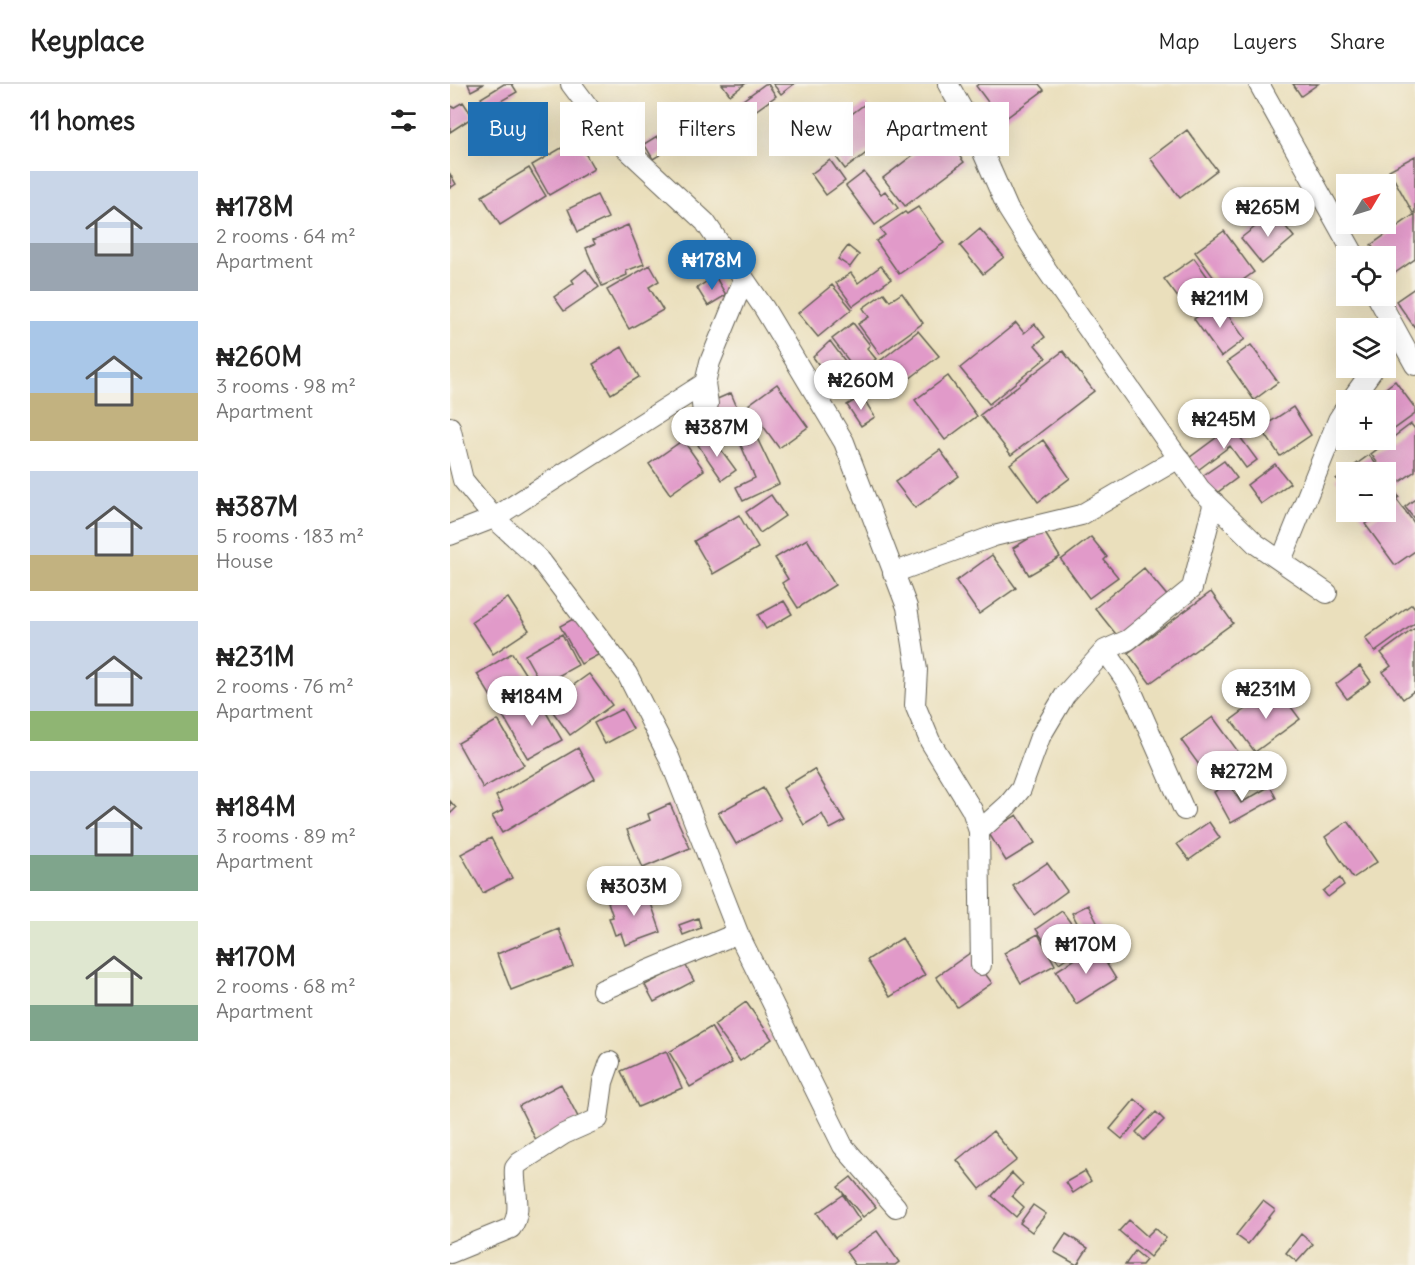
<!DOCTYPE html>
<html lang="en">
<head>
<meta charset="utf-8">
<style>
  body { margin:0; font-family:Delius,sans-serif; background:#f2f2f2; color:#222; height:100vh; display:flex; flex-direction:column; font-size:22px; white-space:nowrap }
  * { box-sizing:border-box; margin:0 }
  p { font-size:20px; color:#767676 }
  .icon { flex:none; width:33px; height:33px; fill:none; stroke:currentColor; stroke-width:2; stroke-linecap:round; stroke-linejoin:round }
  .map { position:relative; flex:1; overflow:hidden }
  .details { display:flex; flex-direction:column; background:#fff; width:450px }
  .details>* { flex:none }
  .guide { position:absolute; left:18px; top:18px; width:570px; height:54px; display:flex; gap:12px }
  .needle { width:39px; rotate:52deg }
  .controls { position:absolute; left:886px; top:90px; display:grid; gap:12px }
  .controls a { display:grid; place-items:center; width:60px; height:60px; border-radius:0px; background:#fff; box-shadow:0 6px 24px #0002; font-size:30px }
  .price { position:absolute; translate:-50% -51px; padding:0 14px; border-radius:21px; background:#fff; color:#222; font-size:20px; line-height:39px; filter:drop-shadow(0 2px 3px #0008) }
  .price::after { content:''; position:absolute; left:50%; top:36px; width:18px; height:14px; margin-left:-9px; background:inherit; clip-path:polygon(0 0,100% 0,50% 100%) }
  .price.on { background:#1f6fb2; color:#fff }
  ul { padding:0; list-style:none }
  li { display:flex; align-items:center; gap:18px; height:150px; padding:0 30px }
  li span { display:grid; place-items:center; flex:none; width:168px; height:120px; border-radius:0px; color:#555 }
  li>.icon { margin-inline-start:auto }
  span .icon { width:72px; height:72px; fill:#fffc; stroke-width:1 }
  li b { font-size:26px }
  h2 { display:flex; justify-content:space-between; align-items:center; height:72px; padding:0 30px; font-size:26px }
  .tag { padding:0 21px; border-radius:0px; background:#fff; box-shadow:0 6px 24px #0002; font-size:21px; line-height:54px }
  .tag.on { background:#1f6fb2; color:#fff }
  header { display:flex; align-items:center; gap:36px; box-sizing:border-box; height:84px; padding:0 30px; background:#fff; border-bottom:2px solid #e0e0e0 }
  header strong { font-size:28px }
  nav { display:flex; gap:33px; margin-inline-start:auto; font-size:21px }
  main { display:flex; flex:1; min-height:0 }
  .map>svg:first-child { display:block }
  .building { fill:#e19ac9 }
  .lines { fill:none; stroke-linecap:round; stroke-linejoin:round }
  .street-casing { stroke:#646054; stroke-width:22 }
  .street { stroke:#fff; stroke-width:20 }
</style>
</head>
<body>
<header>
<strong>Keyplace</strong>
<nav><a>Map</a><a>Layers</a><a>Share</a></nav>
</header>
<main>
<section class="details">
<h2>11 homes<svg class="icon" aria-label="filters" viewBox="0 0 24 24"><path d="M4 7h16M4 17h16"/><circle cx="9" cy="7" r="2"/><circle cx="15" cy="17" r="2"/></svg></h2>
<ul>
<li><span style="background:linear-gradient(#c9d6e8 60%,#9aa5b1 0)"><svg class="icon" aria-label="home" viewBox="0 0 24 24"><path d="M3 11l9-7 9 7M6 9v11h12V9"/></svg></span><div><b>₦178M</b><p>2 rooms · 64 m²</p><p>Apartment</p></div></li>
<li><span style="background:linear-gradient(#a9c7e8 60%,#c2b280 0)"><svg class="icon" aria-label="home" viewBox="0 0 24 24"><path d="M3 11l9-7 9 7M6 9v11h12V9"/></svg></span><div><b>₦260M</b><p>3 rooms · 98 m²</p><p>Apartment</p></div></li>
<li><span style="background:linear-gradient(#c9d6e8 70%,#c2b280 0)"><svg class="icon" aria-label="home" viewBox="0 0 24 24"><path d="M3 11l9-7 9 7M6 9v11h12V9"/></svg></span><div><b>₦387M</b><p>5 rooms · 183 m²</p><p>House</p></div></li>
<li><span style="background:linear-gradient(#c9d6e8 75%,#8fb573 0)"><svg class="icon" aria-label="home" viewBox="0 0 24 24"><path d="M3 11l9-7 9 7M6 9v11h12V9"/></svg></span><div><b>₦231M</b><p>2 rooms · 76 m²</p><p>Apartment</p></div></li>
<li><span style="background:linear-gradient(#c9d6e8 70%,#7fa58c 0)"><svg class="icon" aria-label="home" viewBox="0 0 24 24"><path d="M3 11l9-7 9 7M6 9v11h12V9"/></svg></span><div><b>₦184M</b><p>3 rooms · 89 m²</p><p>Apartment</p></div></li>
<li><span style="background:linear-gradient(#dfe7d0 70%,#7fa58c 0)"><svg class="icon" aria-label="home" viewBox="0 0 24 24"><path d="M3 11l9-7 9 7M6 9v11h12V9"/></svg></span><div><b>₦170M</b><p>2 rooms · 68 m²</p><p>Apartment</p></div></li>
</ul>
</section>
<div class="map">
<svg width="965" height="1181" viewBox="0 0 965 1181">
  <rect width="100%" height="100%" fill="#f7f3e8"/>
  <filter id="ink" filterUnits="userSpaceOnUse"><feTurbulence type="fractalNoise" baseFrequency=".0167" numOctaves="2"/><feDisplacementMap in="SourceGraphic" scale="12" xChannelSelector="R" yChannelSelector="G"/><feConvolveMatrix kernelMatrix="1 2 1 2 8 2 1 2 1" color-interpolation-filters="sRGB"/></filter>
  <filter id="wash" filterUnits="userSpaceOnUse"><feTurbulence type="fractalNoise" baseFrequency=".008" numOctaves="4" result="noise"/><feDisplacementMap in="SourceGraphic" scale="24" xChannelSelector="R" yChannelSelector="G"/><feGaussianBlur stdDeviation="1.35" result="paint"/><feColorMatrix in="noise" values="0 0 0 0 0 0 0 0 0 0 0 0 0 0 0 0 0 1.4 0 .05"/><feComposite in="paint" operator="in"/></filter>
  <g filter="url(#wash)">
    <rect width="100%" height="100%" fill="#eadfbc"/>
    <g id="blocks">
      <!-- building -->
      <path class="building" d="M18 0H34L21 7Z
        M54 0H62L67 8 37 25 31 14Z
        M272 0H295L280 11Z
        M315 0H318L326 12 287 40 278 27Z
        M323 0H344L331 10Z
        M529 0H589L594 6 552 37 526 2Z
        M843 0H868L851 12Z
        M13 18 23 33 0 48V20L3 24Z
        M415 20 439 52 395 85 371 53Z
        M737 46 767 86 730 114 700 74Z
        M492 49 514 78 455 122 433 94Z
        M207 52 216 67 203 75 194 60Z
        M127 55 144 85 99 111 82 81Z
        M965 72V128L963 129 939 86Z
        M380 76 395 97 376 111 361 90Z
        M79 84 96 112 50 141 32 112Z
        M414 88 431 110 435 107 448 124 425 141 396 102Z
        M0 90 6 100 0 104Z
        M147 111 158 134 128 148 118 125Z
        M839 112 850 127 837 137 826 122Z
        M468 123 494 159 449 190 426 157 435 151 430 145 455 128 457 130Z
        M824 128 844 153 812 180 791 154Z
        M965 130V175L942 191 936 183V172H929L921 161Z
        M178 141 194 180 176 187 177 191 152 202 136 164 145 160 143 156Z
        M530 145 554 173 533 190 510 162Z
        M774 147 804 188 775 209 745 168Z
        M398 162 409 171 400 183 388 175Z
        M744 174 770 210 741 231 714 195Z
        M200 181 209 197 199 203 213 226 179 245 157 206Z
        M431 182 441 195 403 222 386 199 401 189 408 199Z
        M136 185 149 203 114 227 104 213 124 199 122 196Z
        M265 192 276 211 258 222 247 204Z
        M382 201 402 225 368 253 348 229Z
        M965 204V244L946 217Z
        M434 209 440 217 452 209 473 239 430 270 408 240 419 233 413 224Z
        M769 218 795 255 771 273 744 235Z
        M403 239 420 261 417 264 426 275 408 289 382 255Z
        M566 239 574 249 585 240 595 253 585 261 596 274 539 320 510 284Z
        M468 247 489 272 446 305 426 280Z
        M380 257 404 289 393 297 396 301 388 307 363 273Z
        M801 261 828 298 804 316 777 278Z
        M172 263 189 293 161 310 143 280Z
        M613 267 644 307 561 371 530 331Z
        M498 292 527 332 495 356 465 316Z
        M945 297 965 324V330L936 351V316H920Z
        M327 300 358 343 329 364 298 321Z
        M281 309 294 340 267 352 255 324 265 316Z
        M412 312 425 333 411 342 397 321Z
        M843 323 861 351 830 372 811 344Z
        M961 340 965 345V387L944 402 921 370Z
        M782 342 807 376 796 384 780 362 748 386 739 374Z
        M261 352 286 386 272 396 248 361Z
        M306 352 329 400 293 417 286 403 305 394 290 359Z
        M233 356 254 386 220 410 199 380Z
        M593 356 620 394 588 418 560 380Z
        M490 366 509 392 465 424 445 398Z
        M919 371 932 388H897V411L886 395Z
        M774 377 787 394 764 411 751 393Z
        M825 380 840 399 811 420 797 401Z
        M936 395 949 413 936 422Z
        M321 411 335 432 310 449 296 428Z
        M965 415V436L955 423Z
        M947 416 965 440V467L945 481 915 440 932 428H936V424Z
        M909 428H928L915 437Z
        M289 431 308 464 263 490 244 457Z
        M593 446 610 473 579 491 563 464Z
        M641 453 657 473 654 476 668 493 639 514 611 476Z
        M357 455 385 501 348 524 332 499 338 495 325 474Z
        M542 471 566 504 529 530 506 497Z
        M694 484 719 514 669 554 645 524Z
        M761 508 783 539 700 599 678 569Z
        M58 514 79 546 43 570 22 538Z
        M334 517 342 530 316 545 308 531Z
        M962 520 965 524V539L925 568 915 554Z
        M127 533 148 571 131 580 110 542Z
        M965 544V606L953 615 933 588 941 582 931 569Z
        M112 550 128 581 92 601 75 571Z
        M62 569 86 607 51 629 27 590Z
        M910 582 921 597 897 615 886 600Z
        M139 590 162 621 120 651 97 620Z
        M826 603 850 635 805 668 781 636Z
        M86 611 112 656 78 675 52 630Z
        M172 625 183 645 155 660 144 639Z
        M763 633 792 673 760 696 731 656Z
        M48 636 74 681 33 704 8 659Z
        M128 664 145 695 52 749 42 732 53 726 46 712Z
        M364 685 395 737 380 745 372 730 354 741 333 704Z
        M779 699 791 719 820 702 826 714 781 739 764 708Z
        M313 704 331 735 286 760 268 729Z
        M0 717 6 724 0 730Z
        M220 720 240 764 193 784 177 746 200 736 198 730Z
        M567 731 585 759 556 777 538 748Z
        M898 737 927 778 903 794 875 753Z
        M759 738 770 754 739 776 727 760Z
        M41 754 62 794 33 809 11 770Z
        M597 779 617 807 584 831 563 802Z
        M890 794 894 801 878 813 873 807Z
        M196 805 211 848 175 861 171 849 165 851 159 834 163 833 158 818Z
        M638 821 651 846 635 854 622 829Z
        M612 827 636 860 609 879 586 845Z
        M248 834 251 844 233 851 229 841Z
        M109 845 123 882 61 906 47 870Z
        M588 850 605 881 571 899 554 869Z
        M452 854 475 891 440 913 417 876Z
        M646 862 666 895 626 920 606 887Z
        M520 869 542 899 507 923 486 893Z
        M235 880 244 897 204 918 195 901Z
        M296 918 322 955 290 977 264 941Z
        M261 943 282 979 240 1003 219 968Z
        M216 967 232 1004 188 1023 171 987Z
        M111 1000 129 1035 86 1056 69 1022Z
        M685 1015 697 1026 672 1055 660 1045Z
        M706 1028 714 1036 694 1056 686 1048Z
        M543 1047 567 1076 530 1105 507 1076Z
        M635 1087 641 1097 623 1109 616 1098Z
        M562 1089 573 1100 562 1112 574 1123 566 1133 542 1112Z
        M401 1093 426 1123 413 1133 388 1103Z
        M393 1111 410 1136 385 1154 367 1129Z
        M813 1117 825 1126 798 1160 786 1151Z
        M583 1121 596 1130 582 1148 570 1139Z
        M679 1136 697 1152 705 1144 716 1154 700 1173 669 1147Z
        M427 1147 449 1178 445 1181H405L396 1168Z
        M616 1150 638 1164 627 1181 604 1168Z
        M851 1150 863 1160 847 1178 836 1169Z
        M685 1167 696 1176 692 1181H675Z"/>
    </g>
  </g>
  <g filter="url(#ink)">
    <use href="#blocks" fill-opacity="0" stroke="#646054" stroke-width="1.5"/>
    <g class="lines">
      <!-- street casing -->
      <g class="street-casing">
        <path id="street" d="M121 0 154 44 255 138 314 224 394 358 457 523 467 586 465 621 480 657 522 726 529 747 531 881
          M498 0 521 41 558 125 594 182 750 405 806 460 877 509
          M809 0 905 172
          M927 212 965 281
          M901 316 924 284
          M260 340 254 341 252 320H258L255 299 260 278 294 195
          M0 343 13 396 44 434 90 476 177 590 219 673 288 849
          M0 451 44 434 255 299
          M831 477 888 336 897 322
          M443 489 544 452 631 431 729 374
          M655 566 679 601 734 726
          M529 747 558 721 571 705 590 653 615 611 655 566 678 556 742 504 764 418
          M152 906 288 849 393 1062 446 1123
          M0 1169 61 1144C74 1127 63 1104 65 1084L69 1079 114 1050 148 1035 153 998 160 978"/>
      </g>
      <!-- street -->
      <use href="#street" class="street"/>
    </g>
  </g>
</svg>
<div class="controls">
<a><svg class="needle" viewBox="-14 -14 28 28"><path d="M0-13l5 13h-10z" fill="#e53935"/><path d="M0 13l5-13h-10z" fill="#767676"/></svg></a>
<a><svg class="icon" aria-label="locate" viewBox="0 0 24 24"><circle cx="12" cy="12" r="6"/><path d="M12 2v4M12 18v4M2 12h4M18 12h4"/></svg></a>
<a><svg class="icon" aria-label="layers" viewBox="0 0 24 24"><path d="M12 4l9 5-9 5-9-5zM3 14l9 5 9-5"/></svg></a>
<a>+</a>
<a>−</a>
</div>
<b class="price" style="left:818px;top:154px">₦265M</b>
<b class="price on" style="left:262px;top:207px">₦178M</b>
<b class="price" style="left:770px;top:245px">₦211M</b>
<b class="price" style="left:411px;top:327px">₦260M</b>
<b class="price" style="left:774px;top:366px">₦245M</b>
<b class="price" style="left:267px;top:374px">₦387M</b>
<b class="price" style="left:816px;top:636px">₦231M</b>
<b class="price" style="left:82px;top:643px">₦184M</b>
<b class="price" style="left:792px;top:718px">₦272M</b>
<b class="price" style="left:184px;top:833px">₦303M</b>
<b class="price" style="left:636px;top:891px">₦170M</b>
<div class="guide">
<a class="tag on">Buy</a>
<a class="tag">Rent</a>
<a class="tag">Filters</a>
<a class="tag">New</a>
<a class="tag">Apartment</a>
</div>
</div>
</main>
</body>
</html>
